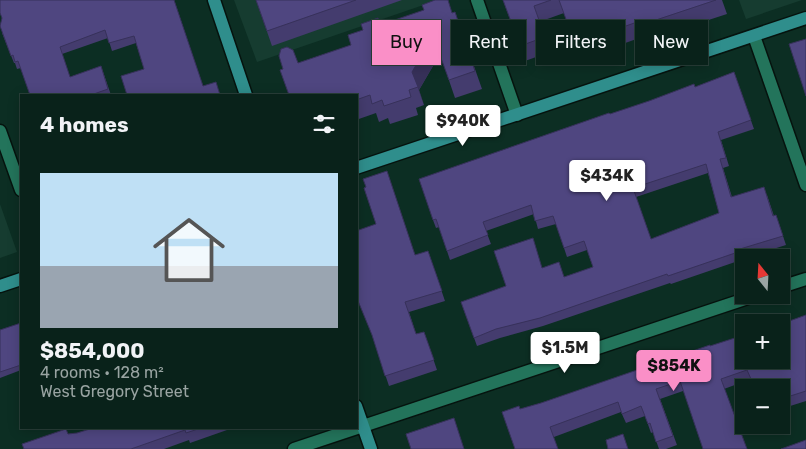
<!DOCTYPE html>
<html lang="en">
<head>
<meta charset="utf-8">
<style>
  body { margin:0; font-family:Rubik,sans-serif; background:#122a23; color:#f1f3f6; height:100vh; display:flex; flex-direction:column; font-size:19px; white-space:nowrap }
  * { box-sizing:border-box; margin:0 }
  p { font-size:16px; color:#99a4a2 }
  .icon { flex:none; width:28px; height:28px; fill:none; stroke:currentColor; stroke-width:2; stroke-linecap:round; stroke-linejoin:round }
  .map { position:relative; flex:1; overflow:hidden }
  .side { position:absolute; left:20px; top:94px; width:338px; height:335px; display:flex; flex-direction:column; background:#09221a; border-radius:0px; box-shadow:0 2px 12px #0003,0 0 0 1px #293f39 }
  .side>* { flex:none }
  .top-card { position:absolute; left:372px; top:20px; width:358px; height:45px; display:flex; gap:10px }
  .needle { width:32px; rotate:342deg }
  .fabs { position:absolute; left:735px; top:249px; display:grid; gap:10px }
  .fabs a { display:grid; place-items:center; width:55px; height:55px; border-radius:0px; background:#09221a; box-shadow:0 2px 12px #0003,0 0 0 1px #293f39; font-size:25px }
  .price { position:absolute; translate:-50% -42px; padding:0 11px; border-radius:5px; background:#fff; color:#222; font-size:16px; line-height:32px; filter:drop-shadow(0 1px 2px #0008) }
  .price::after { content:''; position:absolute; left:50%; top:30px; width:15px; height:11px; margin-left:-8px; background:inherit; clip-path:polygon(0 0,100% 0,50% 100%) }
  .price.current { background:#fa8fc7; color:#111 }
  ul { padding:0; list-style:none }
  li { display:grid; align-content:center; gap:10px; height:265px; padding:0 20px }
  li+li { border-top:1px solid #293f39 }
  li span { display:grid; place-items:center; height:155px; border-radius:0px; color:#555 }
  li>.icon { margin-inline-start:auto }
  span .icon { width:90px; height:90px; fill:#fffc; stroke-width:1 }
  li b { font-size:21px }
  h2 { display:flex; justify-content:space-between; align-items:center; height:60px; padding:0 20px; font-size:21px }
  .chip { padding:0 18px; border-radius:0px; background:#09221a; box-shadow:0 2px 12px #0003,0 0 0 1px #293f39; font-size:18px; line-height:45px }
  .chip.current { background:#fa8fc7; color:#111 }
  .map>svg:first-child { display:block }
  .built { fill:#163c30 }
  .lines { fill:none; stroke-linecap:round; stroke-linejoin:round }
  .street-casing { stroke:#06130e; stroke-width:15 }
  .secondary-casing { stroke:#06130e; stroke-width:15 }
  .street { stroke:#23745b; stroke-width:12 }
  .secondary { stroke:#2f8e8c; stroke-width:12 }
  .wall { fill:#443c6e; fill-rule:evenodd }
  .shaded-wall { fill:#37315a }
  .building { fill:#4f4680; stroke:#37315a; fill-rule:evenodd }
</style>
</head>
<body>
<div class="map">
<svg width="806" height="449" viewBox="0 0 806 449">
  <rect width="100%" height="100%" fill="#0c2e23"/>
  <!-- built -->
  <path class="built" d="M234 0H438L257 62Z
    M739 0H802L746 19Z
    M0 204 17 252 0 258Z"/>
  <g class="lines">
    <!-- street casing -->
    <g class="street-casing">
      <path id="street" d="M477 0 517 115
        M754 36 806 185
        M0 131 21 190
        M781 287 806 279
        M294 449 757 295"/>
    </g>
    <!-- secondary casing -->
    <g class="secondary-casing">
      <path id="secondary" d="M214 0 246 95
        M356 168 806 18
        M0 286 21 279
        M356 406 371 449"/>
    </g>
    <!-- street -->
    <use href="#street" class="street"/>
    <!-- secondary -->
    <use href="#secondary" class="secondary"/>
  </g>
  <!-- wall -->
  <path class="wall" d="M174 0 203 86 221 95 144 69 136 43 112 51 108 38 62 54 70 77 101 66 111 95H30L21 68 17 69 15 63H14L2 33V18Z
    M256 0H402L272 46Z
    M503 0H722L727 14 647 40 645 36 580 59 564 13 539 22 550 52 525 61Z
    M455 12 482 89 455 98 440 54 419 90 424 105 416 108 418 115 390 124 388 118 379 122 376 113 356 120V95L298 63 351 45 363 30 380 25Z
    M734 72 754 129 721 140 729 166 723 168 732 197 767 195 774 216 776 215 786 245 744 258V259L671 284 670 283 543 326 500 338 477 346 461 302 506 286 543 268 564 277 593 267 587 250 567 257 556 224 538 229 534 214 486 231 491 244 450 260 439 227 436 228 433 220 610 114 695 87ZM708 173 719 213 651 239 636 197Z
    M428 251 445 301 409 312 416 334 424 332 437 370 389 386 374 341 416 255Z
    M806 315V401L787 407V406L781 408V388H754L751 379 724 389 683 391 660 399 677 445 666 449H659L653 432 651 433 645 416 626 423 621 412 554 437 520 409 541 403 710 346 744 360Z
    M21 323V370L0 378V330Z
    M93 428H227V430L190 443 189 440 164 449H24L68 434 77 433Z"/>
  <!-- shaded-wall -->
  <path class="shaded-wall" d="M433 36 440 54 419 90 424 105 412 72Z"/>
  <!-- building -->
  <path class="building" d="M0 0H174L203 86 216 82 220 95H127L121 76 144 69 134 36 109 43 105 30 60 47 70 77 101 66 108 89 91 95H30L18 61 15 62 13 55 11 56 0 26 2 18 0 13Z
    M256 0H356L267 31Z
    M435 0H448L452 13 455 12 475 71 449 80 433 36 412 72 418 87 409 90 411 97 384 106 382 100 372 104 370 95 356 100V95H289L280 70 283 69 279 56 281 49 287 47 293 50 298 63 351 45 348 35 363 30 361 24 378 18 380 25 424 10 422 5Z
    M503 0H551L534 6 545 37 520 46Z
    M559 0H716L641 25 640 21 575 44Z
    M806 39V96L789 44Z
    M734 72 751 120 718 132 726 158 720 159 731 197 764 187 773 216 776 215 783 236 740 249 741 251 668 276 667 274 540 318 496 329 474 338 461 302 506 286 494 251 533 238 542 268 559 262 564 277 593 267 584 241 564 248 553 216 535 221 531 205 483 222 488 235 447 251 436 219 433 220 419 179 609 113 610 114 649 101 694 84 695 87ZM706 164 719 213 651 239 633 188Z
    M387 171 415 255 428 251 442 291 405 302 416 334 424 332 434 360 385 376 372 335 356 296V231L376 224 364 188 366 187 363 179Z
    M806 315V391L784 398 783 396 781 397V388H755L747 370 721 379 747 449H703L680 381 656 389 673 436 656 442 650 423 648 424 641 406 622 414 618 402 550 427 558 449H515L502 412 519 406 520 409 541 403 710 345V346L744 335V360H781V324Z
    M21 323V365L0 372V330Z
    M454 418 464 449H411L406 434Z
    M93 428H201L186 433 185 430 131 449H24L22 444 66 429 68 434 77 433Z
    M623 434 628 449H608L606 440Z
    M806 440V449H781Z"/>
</svg>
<div class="fabs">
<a><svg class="needle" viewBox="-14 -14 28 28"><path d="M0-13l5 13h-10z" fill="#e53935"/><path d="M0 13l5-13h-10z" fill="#99a4a2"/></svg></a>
<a>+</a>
<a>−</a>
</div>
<b class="price" style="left:463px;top:147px">$940K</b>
<b class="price" style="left:607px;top:202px">$434K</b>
<b class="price" style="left:565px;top:374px">$1.5M</b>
<b class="price current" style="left:674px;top:392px">$854K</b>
<div class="top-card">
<a class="chip current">Buy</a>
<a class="chip">Rent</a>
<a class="chip">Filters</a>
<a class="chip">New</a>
</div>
<section class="side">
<h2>4 homes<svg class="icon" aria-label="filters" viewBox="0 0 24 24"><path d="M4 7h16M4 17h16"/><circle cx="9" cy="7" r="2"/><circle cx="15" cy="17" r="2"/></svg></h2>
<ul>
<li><span style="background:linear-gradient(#bfe0f5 60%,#9aa5b1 0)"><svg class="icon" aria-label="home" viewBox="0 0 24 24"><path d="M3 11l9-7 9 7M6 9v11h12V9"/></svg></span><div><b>$854,000</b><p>4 rooms · 128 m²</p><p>West Gregory Street</p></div></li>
</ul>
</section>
</div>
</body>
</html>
